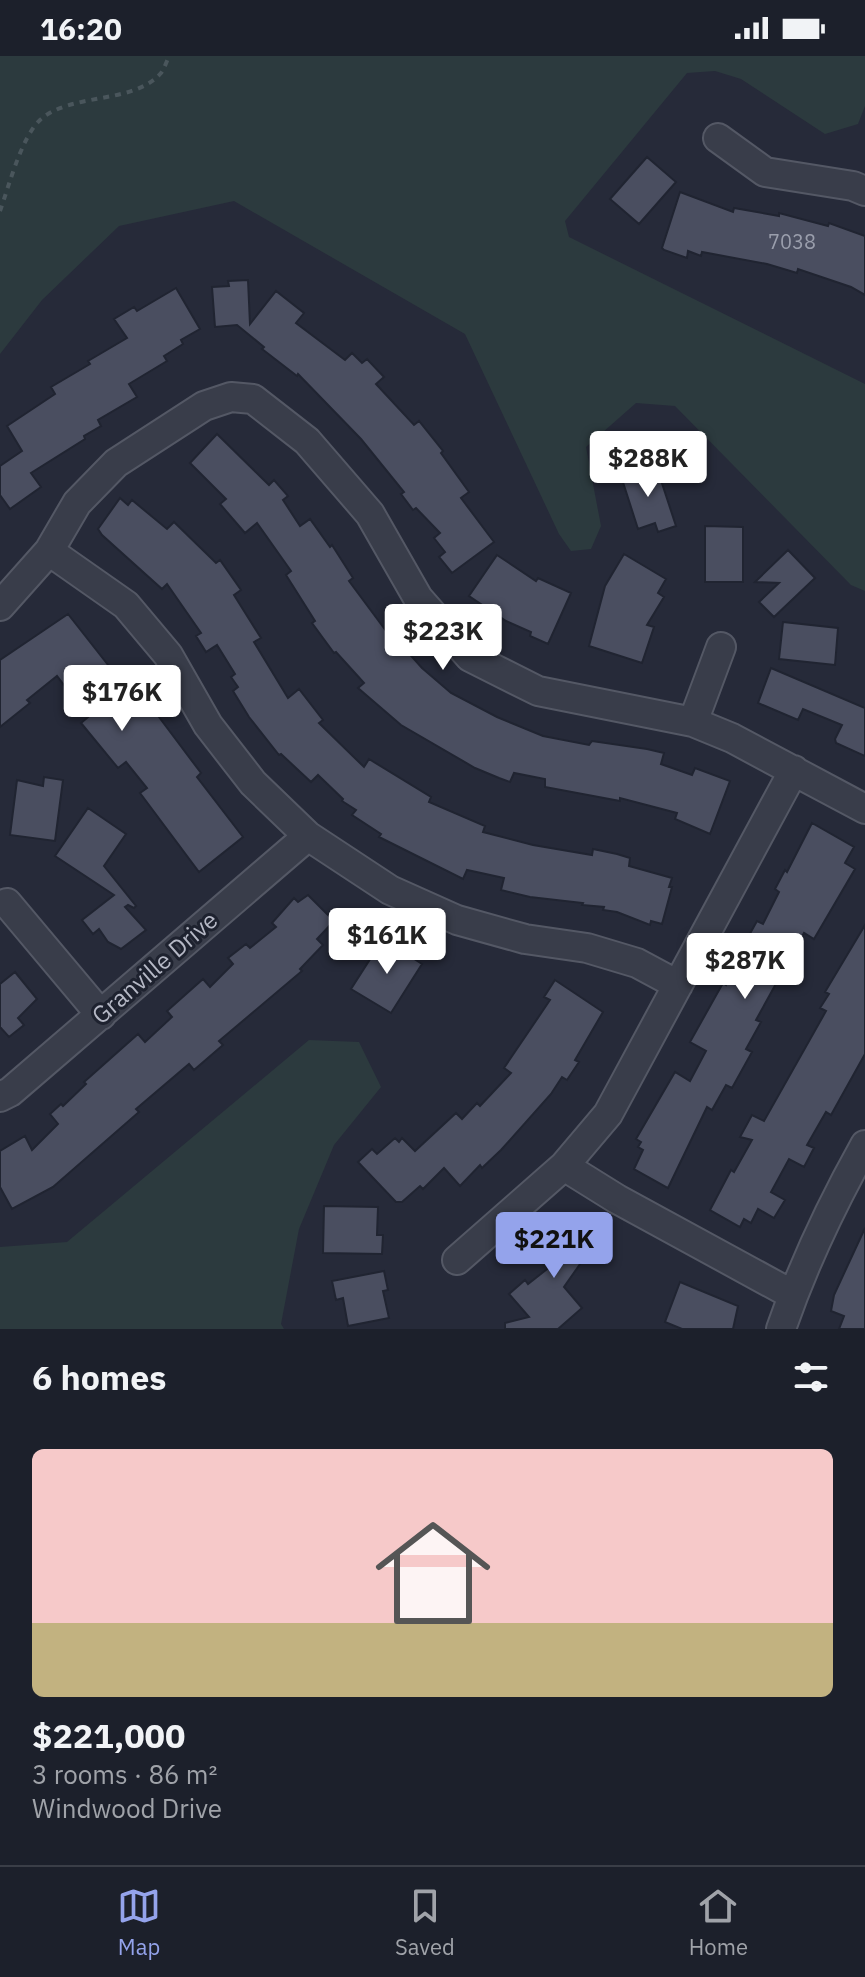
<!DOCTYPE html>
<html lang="en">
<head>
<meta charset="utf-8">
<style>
  body { margin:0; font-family:"IBM Plex Sans",sans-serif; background:#292d37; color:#f1f3f6; height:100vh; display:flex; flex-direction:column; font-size:30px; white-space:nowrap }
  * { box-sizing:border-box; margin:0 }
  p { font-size:26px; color:#a0a3a9 }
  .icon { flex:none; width:44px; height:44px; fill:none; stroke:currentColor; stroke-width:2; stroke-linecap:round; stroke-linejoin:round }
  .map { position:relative; height:1273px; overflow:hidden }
  .panel { display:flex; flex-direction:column; background:#1c202b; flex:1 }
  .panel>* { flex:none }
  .price { position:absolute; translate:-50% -68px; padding:0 18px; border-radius:8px; background:#fff; color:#222; font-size:26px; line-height:52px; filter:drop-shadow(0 2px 4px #0008) }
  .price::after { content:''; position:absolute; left:50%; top:48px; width:24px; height:18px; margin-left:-12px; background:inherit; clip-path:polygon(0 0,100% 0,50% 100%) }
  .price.selected { background:#94a3eb; color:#111 }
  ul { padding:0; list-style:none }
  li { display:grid; align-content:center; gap:16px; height:424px; padding:0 32px }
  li+li { border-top:2px solid #3a3e47 }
  li span { display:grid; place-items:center; height:248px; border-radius:12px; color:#555 }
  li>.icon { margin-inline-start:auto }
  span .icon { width:144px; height:144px; fill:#fffc; stroke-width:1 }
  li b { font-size:34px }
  h2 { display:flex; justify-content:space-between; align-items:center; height:96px; padding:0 32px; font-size:34px }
  .status { display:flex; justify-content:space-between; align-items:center; height:56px; padding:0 40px; background:#1c202b; direction:ltr }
  .status svg { height:22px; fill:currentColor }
  .tabs { display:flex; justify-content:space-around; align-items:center; height:112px; border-top:2px solid #3a3e47; background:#1c202b; font-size:22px; color:#a0a3a9 }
  .tabs a { display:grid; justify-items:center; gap:4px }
  .tabs .selected { color:#94a3eb }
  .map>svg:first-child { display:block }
  .green { fill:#2c3a3e }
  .building { fill:#4a4e60; stroke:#202431; stroke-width:2 }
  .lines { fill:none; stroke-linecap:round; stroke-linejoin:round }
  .minor-casing { stroke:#545865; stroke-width:32 }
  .path { stroke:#4a565c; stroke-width:4; stroke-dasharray:6 6; stroke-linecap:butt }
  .minor { stroke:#393d4a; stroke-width:28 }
  .labels { text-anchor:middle; stroke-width:6; stroke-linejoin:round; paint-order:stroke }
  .number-label { font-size:20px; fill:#9a9eac }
  .street-label { font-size:24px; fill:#b5b8c5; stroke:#1e222f }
</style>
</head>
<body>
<div class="status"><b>16:20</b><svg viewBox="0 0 49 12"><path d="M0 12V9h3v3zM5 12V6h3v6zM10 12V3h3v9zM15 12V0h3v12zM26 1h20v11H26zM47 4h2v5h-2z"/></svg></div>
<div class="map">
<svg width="865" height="1273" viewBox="0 0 865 1273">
  <rect width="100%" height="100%" fill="#262a39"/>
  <!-- green -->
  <path class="green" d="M0 0H865V50L858 68 825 78 741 23 715 15 687 17 565 165 569 181 865 328V535L851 529 675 350 636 347 586 391 601 470 591 493 571 495 559 478 465 278 234 145 119 170 42 244 0 298Z
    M309 984 359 986 381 1031 334 1089 299 1173 281 1268 284 1273H0V1191L67 1186Z"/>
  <!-- building -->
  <path class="building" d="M647 101 676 126 639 168 610 143Z
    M680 136 733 156 734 152 779 160V157L828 170 829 167 865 180V239L851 231 798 213 797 217 767 208 702 196 701 200 688 195 687 202 664 194 662 192Z
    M248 224 250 268 276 235 304 257 296 267 345 304 352 297 362 307 367 303 384 321 376 328 414 369 419 365 443 395 441 397 469 436 461 442 494 486 452 517 439 501 445 496 434 482 440 477 416 452 413 454 401 438 404 436 361 383 298 318 297 320 262 293 264 291 237 269 215 271 212 231 229 230 228 225Z
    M176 232 200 273 181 284 183 288 164 300 167 305 129 328 137 341 98 364 101 370 84 380 85 383 31 417 41 431 10 453 0 439V410L22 395 7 370 55 338 51 331 90 308 88 305 127 282 114 263 134 251 137 255Z
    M217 378 269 429 274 424 288 440 283 444 300 470 310 463 330 491 332 489 353 522 349 525 395 587 398 585 422 612 451 637 497 661 543 680 589 689 592 685 647 693 664 697 661 708 692 719 695 712 730 725 710 778 675 763 677 757 620 742V745L545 731V723L514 717 510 726 499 722 475 712 401 669 358 632 364 627 336 596 334 597 312 567 315 565 286 519 291 515 257 467 245 477 220 448 226 443 190 407Z
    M656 409 676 470 658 476 655 467 638 473 621 420Z
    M120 442 128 449 132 444 167 473 174 466 216 507 220 504 241 534 234 539 261 582 254 586 288 642 299 633 323 664 319 667 364 711 369 703 431 741 429 746 485 770 483 776 533 789 592 799 593 793 617 798 630 802 629 810 672 822 669 831H672L662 868 651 865 650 869 617 856 603 854 604 851 582 849 583 847 530 841 501 834 504 822 467 814 463 823 379 781 381 778 352 759 356 754 342 745 343 743 318 719 311 726 281 698 279 699 249 661 233 635 238 631 231 621 235 618 217 589 206 596 196 580 201 577 167 528 162 533 102 479 98 473Z
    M705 470 743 471V526H705Z
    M788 494 815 522 774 561 759 546 779 527 755 526Z
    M624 498 666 523 658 537 664 541 647 569 654 571 642 607 589 590 605 530Z
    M497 499 536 525 538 522 571 537 548 588 530 580 531 576 506 565 469 540Z
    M68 558 116 619 120 617 125 624 131 620 157 650 153 653 201 717 197 721 243 781 199 816 140 737 147 732 126 706 118 712 81 667 88 661 57 620 27 644 30 647 0 671V604Z
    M783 566 838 572 835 609 779 603Z
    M771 612 865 652V700L836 687 835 683 842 669 803 653 798 664 758 647Z
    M44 721 63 724 55 785 10 779 17 724 43 730Z
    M88 752 126 778 104 810 136 850 134 852 128 849 125 851 146 874 121 893 108 886 99 873 93 878 82 864 114 839 55 800Z
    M812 767 854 791 845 807 855 813 814 883 804 877 756 964 761 966 746 993 752 996 732 1032 726 1029 712 1054 707 1051 668 1132 634 1113 643 1094 638 1091 641 1086 636 1083 675 1016 690 1025 706 995 690 986 723 927 726 929 734 915 742 920 755 888 747 883 757 865 763 868 779 836 775 833 785 814 787 816Z
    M308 839 334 865 317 883 323 889 300 913 302 915 219 985 223 989 194 1014 189 1008 136 1053 139 1056 53 1131 12 1153 0 1131V1095L25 1080 32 1094 58 1068 50 1058 61 1048 63 1050 86 1028 84 1026 138 978 145 986 172 961 167 955 203 923 210 931 233 908 228 902 246 888 250 892 276 871 272 867 294 842 298 846Z
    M865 869V998L831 1059 826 1056 807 1089 814 1092 804 1111 789 1103 771 1136 785 1144 774 1162 758 1153 751 1167 744 1163 740 1171 710 1154 731 1114 734 1116 752 1084 740 1081 752 1059 764 1065 826 955 820 952 829 938 825 936Z
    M383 883 422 908 391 957 351 933Z
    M15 916 37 943 18 962 24 969 9 981 0 971V928Z
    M555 924 603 956 575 1004 579 1006 567 1024 562 1021 551 1038 501 1094 482 1112 480 1109 460 1130 444 1112 423 1133 420 1130 402 1146H396L358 1106 372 1093 377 1098 395 1082 399 1086 402 1082 415 1095 456 1057 462 1063 477 1047 480 1050 511 1017 504 1012 550 944 544 941Z
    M324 1150 378 1151 377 1179H383L382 1198 323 1197Z
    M571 1161 599 1181 564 1231 582 1252 558 1273H505V1267L529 1261 509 1238 525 1224 528 1228 556 1206 535 1192 547 1175 555 1181Z
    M865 1172V1273H839L844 1260 831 1255 834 1239Z
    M384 1215 388 1234 383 1235 389 1262 348 1270 343 1242 336 1244 332 1225Z
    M680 1226 738 1250 733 1273H682L665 1266Z"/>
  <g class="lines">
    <!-- minor casing -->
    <g class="minor-casing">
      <path id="minor" d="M718 82 765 116 853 130 865 135
        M49 495 126 549 168 599 208 669 253 727 308 780 390 834 457 864 525 883 587 892 637 907 678 929
        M0 550 49 495 77 447 116 407 204 350 231 341 253 343 307 385 370 458 418 542 470 601 538 635 693 666 732 682 865 753
        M693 666 721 591
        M7 847 101 959
        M0 1041 10 1036 308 780
        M564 1110 617 1143 793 1239
        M457 1204 564 1110 608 1058 794 714
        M781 1273C803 1209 832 1148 865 1089"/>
    </g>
    <!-- path -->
    <path class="path" d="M0 155C9 130 21 82 40 64 71 36 133 49 161 17 164 13 167 5 169 0"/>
    <!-- minor -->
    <use href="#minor" class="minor"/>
  </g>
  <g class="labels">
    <!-- number labels -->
    <g class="number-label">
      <text x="792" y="193">7038</text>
    </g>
    <!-- street labels -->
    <g class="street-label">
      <text transform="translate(155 912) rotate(-41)" y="8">Granville Drive</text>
    </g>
  </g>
</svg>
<b class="price" style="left:648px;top:443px">$288K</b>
<b class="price" style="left:443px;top:616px">$223K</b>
<b class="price" style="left:122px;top:677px">$176K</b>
<b class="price" style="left:387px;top:920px">$161K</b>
<b class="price" style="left:745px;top:945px">$287K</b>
<b class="price selected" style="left:554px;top:1224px">$221K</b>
</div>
<section class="panel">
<h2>6 homes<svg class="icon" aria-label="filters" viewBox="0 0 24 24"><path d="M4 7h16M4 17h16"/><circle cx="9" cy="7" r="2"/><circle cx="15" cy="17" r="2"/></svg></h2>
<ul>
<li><span style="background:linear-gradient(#f6c9c9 70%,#c2b280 0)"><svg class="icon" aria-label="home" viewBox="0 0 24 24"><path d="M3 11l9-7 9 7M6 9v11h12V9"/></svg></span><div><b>$221,000</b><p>3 rooms · 86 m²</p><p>Windwood Drive</p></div></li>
</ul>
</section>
<nav class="tabs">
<a class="selected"><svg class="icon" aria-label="map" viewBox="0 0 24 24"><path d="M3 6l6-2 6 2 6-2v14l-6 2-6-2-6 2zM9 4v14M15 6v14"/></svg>Map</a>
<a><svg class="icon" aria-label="saved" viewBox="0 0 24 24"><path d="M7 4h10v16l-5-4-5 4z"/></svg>Saved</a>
<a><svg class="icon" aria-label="home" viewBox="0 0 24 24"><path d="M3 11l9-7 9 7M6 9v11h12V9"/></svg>Home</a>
</nav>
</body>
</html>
